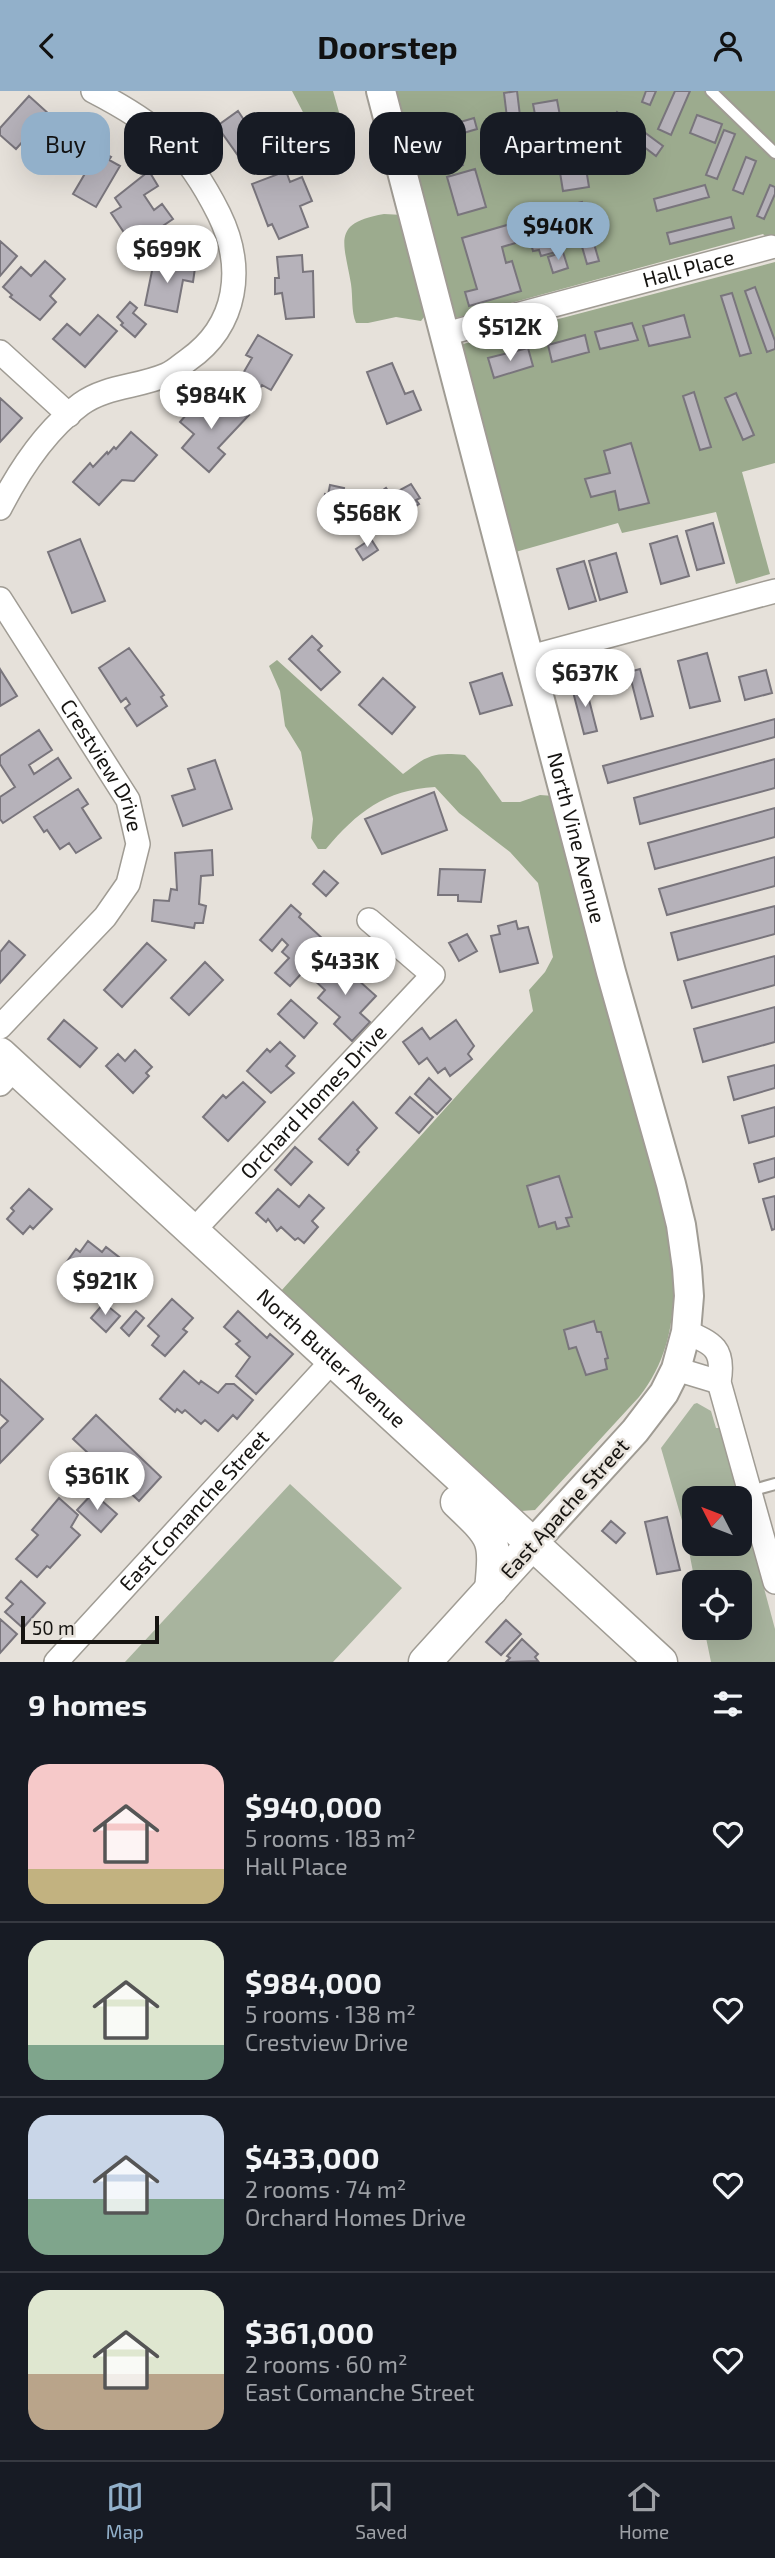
<!DOCTYPE html>
<html lang="en">
<head>
<meta charset="utf-8">
<style>
  body { margin:0; font-family:"Exo 2",sans-serif; background:#20242c; color:#f1f3f6; height:100vh; display:flex; flex-direction:column; font-size:26px; white-space:nowrap }
  * { box-sizing:border-box; margin:0 }
  p { font-size:23px; color:#9ea1a6 }
  .icon { flex:none; width:38px; height:38px; fill:none; stroke:currentColor; stroke-width:2; stroke-linecap:round; stroke-linejoin:round }
  .map { position:relative; height:1571px; overflow:hidden }
  .sheet { display:flex; flex-direction:column; background:#171b24; flex:1 }
  .sheet>* { flex:none }
  .top-card { position:absolute; left:21px; top:21px; width:733px; height:63px; display:flex; gap:14px }
  .needle { width:46px; rotate:312deg }
  .buttons { position:absolute; left:682px; top:1395px; display:grid; gap:14px }
  .buttons a { display:grid; place-items:center; width:70px; height:70px; border-radius:14px; background:#171b24; box-shadow:0 7px 28px #0002; font-size:35px }
  .scale { position:absolute; left:21px; bottom:18px; width:138px; box-sizing:border-box; padding-left:7px; border:4px solid #161411; border-top:0; font-size:19px; line-height:24px; white-space:nowrap; color:#161411; -webkit-text-stroke:5px #e6e1da; paint-order:stroke }
  .price { position:absolute; translate:-50% -60px; padding:0 16px; border-radius:24px; background:#fff; color:#222; font-size:23px; line-height:46px; filter:drop-shadow(0 2px 4px #0008) }
  .price::after { content:''; position:absolute; left:50%; top:42px; width:21px; height:16px; margin-left:-10px; background:inherit; clip-path:polygon(0 0,100% 0,50% 100%) }
  .price.active { background:#92b0ca; color:#111 }
  ul { padding:0; list-style:none }
  li { display:flex; align-items:center; gap:21px; height:175px; padding:0 28px }
  li+li { border-top:2px solid #363941 }
  li span { display:grid; place-items:center; flex:none; width:196px; height:140px; border-radius:21px; color:#555 }
  li>.icon { margin-inline-start:auto }
  span .icon { width:84px; height:84px; fill:#fffc; stroke-width:1 }
  li b { font-size:30px }
  h2 { display:flex; justify-content:space-between; align-items:center; height:84px; padding:0 28px; font-size:30px }
  .tag { padding:0 24px; border-radius:21px; background:#171b24; box-shadow:0 7px 28px #0002; font-size:24px; line-height:63px }
  .tag.active { background:#92b0ca; color:#111 }
  header { display:flex; justify-content:space-between; align-items:center; height:91px; padding:0 28px; background:#92b0ca; color:#111; font-size:32px; font-weight:700 }
  .tabs { display:flex; justify-content:space-around; align-items:center; height:98px; border-top:2px solid #363941; background:#171b24; font-size:19px; color:#9ea1a6 }
  .tabs a { display:grid; justify-items:center; gap:4px }
  .tabs .active { color:#92b0ca }
  .map>svg:first-child { display:block }
  .green { fill:#a8b49e }
  .forest { fill:#9cab8e }
  .building { fill:#b6b2ba; stroke:#79757c; stroke-width:2 }
  .lines { fill:none; stroke-linecap:round; stroke-linejoin:round }
  .service-casing { stroke:#a09c94; stroke-width:14 }
  .minor-casing { stroke:#a09c94; stroke-width:26 }
  .tertiary-casing { stroke:#a09c94; stroke-width:32 }
  .secondary-casing { stroke:#a09c94; stroke-width:35 }
  .service { stroke:#fff; stroke-width:10 }
  .minor { stroke:#fff; stroke-width:23 }
  .tertiary { stroke:#fff; stroke-width:28 }
  .secondary { stroke:#fff; stroke-width:32 }
  .labels { text-anchor:middle; stroke-width:5; stroke-linejoin:round; paint-order:stroke }
  .street-label { font-size:21px; fill:#161411; stroke:#e6e1da }
</style>
</head>
<body>
<header><svg class="icon" aria-label="back" viewBox="0 0 24 24"><path d="M15 5l-7 7 7 7"/></svg>Doorstep<svg class="icon" aria-label="person" viewBox="0 0 24 24"><circle cx="12" cy="8" r="4"/><path d="M4 21q1-7 8-7t8 7"/></svg></header>
<div class="map">
<svg width="775" height="1571" viewBox="0 0 775 1571">
  <rect width="100%" height="100%" fill="#e6e1da"/>
  <!-- green -->
  <path class="green" d="M697 1312 711 1320 716 1337H721L740 1407H695V1452H740V1408L775 1538V1571H711L704 1537 740 1536V1491H695L685 1440 661 1357 694 1313Z
    M290 1393 402 1497 333 1571H125Z"/>
  <!-- forest -->
  <path class="forest" d="M292 0H333L346 46C340 59 333 68 319 69L309 62 306 27Z
    M393 0H775V154L763 143 456 227 452 225Z
    M384 123 403 124 428 221 421 230 396 226 368 232H356C351 220 353 206 351 193 344 151 331 132 384 123Z
    M775 171V372L742 381 770 483 736 493 716 421 622 442 618 432 512 462 461 255 463 253Z
    M277 569 403 683C428 664 433 661 465 664L479 679 502 711H520L540 704 554 705 667 1138C678 1199 678 1256 639 1306L535 1419 521 1420 508 1411 281 1200 533 920 529 899 545 881 553 866 538 792 510 761 459 722 435 696C385 699 357 721 326 758H318L311 747 313 728 301 661 285 635 280 600 269 575Z"/>
  <!-- building -->
  <path class="building" d="M517 0 523 50 510 51 504 2Z
    M646 0H656L650 14 642 11Z
    M675 0H690L671 44 658 38Z
    M29 5 60 33 47 47 35 37 16 58 0 44V37Z
    M557 9 561 30 537 34 533 13Z
    M238 20 269 66 249 80 217 35Z
    M617 21 663 55 656 65 610 30Z
    M697 24 722 33 715 52 690 42Z
    M474 27 477 38 423 54 419 43Z
    M724 39 735 43 717 88 706 84Z
    M580 40 589 96 563 100 558 69 550 70 546 45Z
    M84 47 103 58 101 61 111 66 109 69 120 75 96 116 73 103 90 74 74 64Z
    M457 53 463 74 448 79 442 58Z
    M746 66 756 70 743 103 733 99Z
    M475 78 486 116 458 124 447 86Z
    M149 80 158 95 144 104 154 119 162 113 173 128 133 155 111 122 121 116 115 107Z
    M286 80 290 91 302 86 312 110 300 115 308 136 279 148 272 133 268 135 252 93Z
    M705 94 709 106 657 120 654 108Z
    M770 94 775 96V103L764 128 757 125Z
    M582 111 599 170 587 173 570 114Z
    M548 117 558 153 554 154 556 161 541 165 539 159 533 160 523 124Z
    M731 126 734 137 670 153 667 142Z
    M514 132 519 151 502 156 506 172 512 170 521 200 469 215 465 201 477 198 462 147Z
    M0 150 17 165 0 185Z
    M563 161 568 177 553 182 548 166Z
    M302 164 303 181 313 180 314 226 286 228 282 202 275 203V187H279L277 166Z
    M45 170 65 188 50 205 56 211 40 229 10 206 12 204 3 196 21 176 31 185Z
    M154 170 195 177 193 191 183 189 177 221 145 214Z
    M755 196 775 250V258L767 261 745 200Z
    M732 202 751 262 740 265 721 205Z
    M130 211 137 217 133 222 146 233 135 246 121 234 123 232 117 226Z
    M98 224 117 240 85 276 53 248 67 233 80 244Z
    M684 224 690 246 649 255 643 235Z
    M632 232 638 249 600 258 595 241Z
    M258 244 292 264 271 299 262 294 252 309 234 298 252 267 246 264Z
    M585 244 589 261 552 271 548 254Z
    M528 257 533 275 494 287 488 267Z
    M392 272 405 303 413 300 421 319 387 333 367 281Z
    M694 301 711 356 700 359 683 305Z
    M736 302 754 344 743 349 725 307Z
    M228 306 249 324 218 357 225 363 209 381 182 357 194 343 180 331 198 310 213 323Z
    M0 307 22 327 0 351Z
    M131 341 157 364 134 390 122 389 99 414 73 391 90 372 93 376 107 361 108 363 114 356 116 358Z
    M631 352 649 412 619 419 615 400 591 406 585 388 610 382 604 360Z
    M411 393 420 407 416 409 419 413 407 421 405 418 391 428 387 422 381 425 375 416 381 410 376 404 386 397 391 404Z
    M330 394 344 397 342 406 363 410 359 429 321 422 325 403 328 404Z
    M713 432 724 472 697 479 686 440Z
    M677 445 689 485 661 493 650 453Z
    M80 448 105 510 72 522 48 461Z
    M371 448 378 459 363 469 356 458Z
    M616 462 627 501 600 509 589 470Z
    M584 470 596 510 569 518 557 478Z
    M312 545 322 555 318 559 340 581 321 599 289 568Z
    M129 557 164 604 161 606 167 615 137 635 125 617 130 613 126 607 121 611 99 577Z
    M707 562 720 610 690 617 678 570Z
    M0 578 17 605 0 615Z
    M640 578 653 625 641 628 629 581Z
    M766 579 772 602 745 609 739 586Z
    M502 582 512 614 480 623 470 592Z
    M383 587 415 616 392 643 359 614Z
    M585 593 597 640 584 643 572 597Z
    M775 628V646L608 692 603 675Z
    M39 639 52 659 29 674 34 683 58 667 71 687 3 732 0 728V706L15 696 0 673V665Z
    M775 668V697L640 733 634 707Z
    M215 669 232 718 183 735 172 705 195 698 188 678Z
    M78 698 88 713 82 717 101 747 76 762 69 752 60 758 47 739 44 741 34 726Z
    M434 701 447 739 382 763 365 728Z
    M775 717V746L655 778 648 752Z
    M212 759 213 784 201 785 199 813 206 815 203 832H195L194 837 152 830 154 809 169 810 171 798 177 799 175 762Z
    M775 766V795L667 824 659 798Z
    M440 778 485 779 481 811 458 810V804H438Z
    M324 780 338 792 326 805 313 793Z
    M291 814 301 823 299 826 323 848 315 856 321 861 290 895 275 882 289 867 282 861 288 854 282 848 272 860 260 849Z
    M775 815V843L678 869 671 842Z
    M516 830 518 838 528 836 538 872 500 881 491 845 500 843 498 835Z
    M467 843 477 860 459 870 449 852Z
    M9 850 25 864 0 892V861Z
    M147 852 166 869 122 916 104 899Z
    M341 864 353 874 348 880 376 905 360 922 370 931 352 950 334 933 340 926 318 907 325 899 313 888 322 877 326 880Z
    M775 865V894L692 917 684 890Z
    M205 871 223 889 189 924 171 907Z
    M291 909 317 932 304 947 278 923Z
    M775 916V951L703 971 694 938Z
    M64 929 97 957 80 976 48 948Z
    M456 929 474 955 468 963 472 968 450 985 445 977 438 982 427 967 419 973 403 951 422 937 430 948Z
    M280 951 295 965 286 975 294 982 271 1002 247 980 267 958 270 961Z
    M135 959 152 976 146 982 149 985 133 1002 106 975 118 963 125 970Z
    M775 974V997L734 1009 728 986Z
    M429 987 451 1008 437 1023 415 1003Z
    M243 991 265 1011 228 1050 203 1026 223 1004 226 1007Z
    M410 1006 433 1026 419 1042 396 1022Z
    M353 1011 377 1037 357 1059 359 1061 348 1074 319 1048Z
    M775 1016V1045L749 1052 742 1025Z
    M295 1056 312 1071 291 1094 275 1079Z
    M775 1067V1086L759 1091 754 1073Z
    M559 1085 572 1126 566 1127 569 1135 557 1138 555 1131 539 1136 527 1095Z
    M29 1098 52 1118 33 1138 30 1135 23 1143 7 1128 14 1120 11 1117Z
    M278 1098 299 1116 309 1104 324 1117 312 1130 318 1136 304 1152 298 1147 295 1149 281 1136 277 1140 268 1128 266 1131 256 1122Z
    M775 1105V1138L772 1139 763 1108Z
    M88 1150 102 1161 106 1156 124 1170 120 1175 124 1178 117 1186 112 1182 103 1193 85 1180 89 1175 83 1170 73 1184 63 1176 76 1158 80 1161Z
    M172 1208 193 1227 183 1238 187 1241 165 1265 152 1254 159 1245 148 1235Z
    M104 1212 120 1225 106 1241 91 1227Z
    M136 1220 144 1227 129 1245 121 1237Z
    M238 1220 267 1247 270 1243 293 1263 256 1303 236 1285 250 1266 236 1253 240 1250 224 1236Z
    M594 1230 597 1241H601L608 1267 605 1268 607 1278 586 1284 576 1256 569 1258 564 1239Z
    M184 1280 199 1293 201 1290 218 1302 226 1293H234L253 1309 237 1328 233 1324 218 1340 205 1329 201 1333 185 1319 182 1322 177 1318 175 1321 160 1308Z
    M0 1288 43 1328 0 1372V1338L8 1330 0 1323Z
    M96 1324 161 1386 139 1410 73 1348Z
    M93 1402 117 1423 101 1441 77 1419Z
    M59 1407 78 1424 71 1436 80 1444 50 1477 47 1475 37 1486 16 1468 38 1444 32 1439Z
    M667 1426 680 1479 657 1483 645 1431Z
    M611 1430 625 1442 616 1452 602 1440Z
    M21 1490 45 1512 23 1537 5 1521 13 1513 6 1507Z
    M0 1528 17 1543 0 1562Z
    M506 1529 521 1543 501 1564 486 1551Z
    M522 1548 538 1563 535 1566 538 1570 506 1571 510 1567 507 1565Z"/>
  <g class="lines">
    <!-- service casing -->
    <g class="service-casing">
      <path id="service" d="M711 0 775 62
        M750 1400 775 1393"/>
    </g>
    <!-- minor casing -->
    <g class="minor-casing">
      <g id="minor">
        <path id="s1" d="M445 243 771 156"/>
        <path d="M0 261 69 324"/>
        <path d="M0 417C19 380 47 338 81 313 106 295 138 296 166 284 174 281 181 274 188 269 238 234 245 176 219 123 186 57 157 33 93 0"/>
        <path id="s2" d="M0 508 128 709 138 753 128 793 105 826 0 936"/>
        <path d="M530 566 775 500"/>
        <path d="M0 993 15 977"/>
        <path id="s3" d="M194 1139 433 884 369 829"/>
        <path d="M686 1241C713 1252 725 1258 719 1291L775 1491"/>
        <path d="M676 1278 719 1291"/>
        <path id="s4" d="M56 1571 332 1270"/>
      </g>
    </g>
    <!-- tertiary casing -->
    <g class="tertiary-casing">
      <g id="tertiary">
        <path id="s5" d="M381 0 611 881 671 1093 681 1134 687 1177 689 1205 686 1241 676 1278 664 1302 635 1340 533 1452"/>
      </g>
    </g>
    <!-- secondary casing -->
    <g class="secondary-casing">
      <g id="secondary">
        <path id="s6" d="M0 963 661 1571"/>
        <path d="M457 1411C495 1447 496 1447 491 1499"/>
        <path d="M425 1571 533 1452"/>
      </g>
    </g>
    <!-- service -->
    <use href="#service" class="service"/>
    <!-- minor -->
    <use href="#minor" class="minor"/>
    <!-- tertiary -->
    <use href="#tertiary" class="tertiary"/>
    <!-- secondary -->
    <use href="#secondary" class="secondary"/>
  </g>
  <g class="labels">
    <!-- street labels -->
    <g class="street-label">
      <text dy="7" stroke="none"><textPath href="#s1" startOffset="252">Hall Place</textPath></text>
      <text dy="7" stroke="none"><textPath href="#s2" startOffset="196">Crestview Drive</textPath></text>
      <text dy="7" stroke="none"><textPath href="#s5" startOffset="772">North Vine Avenue</textPath></text>
      <text dy="7" stroke="none"><textPath href="#s3" startOffset="175">Orchard Homes Drive</textPath></text>
      <text dy="7" stroke="none"><textPath href="#s6" startOffset="450">North Butler Avenue</textPath></text>
      <text transform="translate(565 1418) rotate(-48)" y="7">East Apache Street</text>
      <text dy="7" stroke="none"><textPath href="#s4" startOffset="205">East Comanche Street</textPath></text>
    </g>
  </g>
</svg>
<div class="buttons">
<a><svg class="needle" viewBox="-14 -14 28 28"><path d="M0-13l5 13h-10z" fill="#e53935"/><path d="M0 13l5-13h-10z" fill="#9ea1a6"/></svg></a>
<a><svg class="icon" aria-label="locate" viewBox="0 0 24 24"><circle cx="12" cy="12" r="6"/><path d="M12 2v4M12 18v4M2 12h4M18 12h4"/></svg></a>
</div>
<div class="scale">50 m</div>
<b class="price active" style="left:558px;top:171px">$940K</b>
<b class="price" style="left:167px;top:194px">$699K</b>
<b class="price" style="left:510px;top:272px">$512K</b>
<b class="price" style="left:211px;top:340px">$984K</b>
<b class="price" style="left:367px;top:458px">$568K</b>
<b class="price" style="left:585px;top:618px">$637K</b>
<b class="price" style="left:345px;top:906px">$433K</b>
<b class="price" style="left:105px;top:1226px">$921K</b>
<b class="price" style="left:97px;top:1421px">$361K</b>
<div class="top-card">
<a class="tag active">Buy</a>
<a class="tag">Rent</a>
<a class="tag">Filters</a>
<a class="tag">New</a>
<a class="tag">Apartment</a>
</div>
</div>
<section class="sheet">
<h2>9 homes<svg class="icon" aria-label="filters" viewBox="0 0 24 24"><path d="M4 7h16M4 17h16"/><circle cx="9" cy="7" r="2"/><circle cx="15" cy="17" r="2"/></svg></h2>
<ul>
<li><span style="background:linear-gradient(#f6c9c9 75%,#c2b280 0)"><svg class="icon" aria-label="home" viewBox="0 0 24 24"><path d="M3 11l9-7 9 7M6 9v11h12V9"/></svg></span><div><b>$940,000</b><p>5 rooms · 183 m²</p><p>Hall Place</p></div><svg class="icon" aria-label="heart" viewBox="0 0 24 24"><path d="M12 20l-8-8c-3-5 5-10 8-4 3-6 11-1 8 4z"/></svg></li>
<li><span style="background:linear-gradient(#dfe7d0 75%,#7fa58c 0)"><svg class="icon" aria-label="home" viewBox="0 0 24 24"><path d="M3 11l9-7 9 7M6 9v11h12V9"/></svg></span><div><b>$984,000</b><p>5 rooms · 138 m²</p><p>Crestview Drive</p></div><svg class="icon" aria-label="heart" viewBox="0 0 24 24"><path d="M12 20l-8-8c-3-5 5-10 8-4 3-6 11-1 8 4z"/></svg></li>
<li><span style="background:linear-gradient(#c9d6e8 60%,#7fa58c 0)"><svg class="icon" aria-label="home" viewBox="0 0 24 24"><path d="M3 11l9-7 9 7M6 9v11h12V9"/></svg></span><div><b>$433,000</b><p>2 rooms · 74 m²</p><p>Orchard Homes Drive</p></div><svg class="icon" aria-label="heart" viewBox="0 0 24 24"><path d="M12 20l-8-8c-3-5 5-10 8-4 3-6 11-1 8 4z"/></svg></li>
<li><span style="background:linear-gradient(#dfe7d0 60%,#b9a48a 0)"><svg class="icon" aria-label="home" viewBox="0 0 24 24"><path d="M3 11l9-7 9 7M6 9v11h12V9"/></svg></span><div><b>$361,000</b><p>2 rooms · 60 m²</p><p>East Comanche Street</p></div><svg class="icon" aria-label="heart" viewBox="0 0 24 24"><path d="M12 20l-8-8c-3-5 5-10 8-4 3-6 11-1 8 4z"/></svg></li>
</ul>
</section>
<nav class="tabs">
<a class="active"><svg class="icon" aria-label="map" viewBox="0 0 24 24"><path d="M3 6l6-2 6 2 6-2v14l-6 2-6-2-6 2zM9 4v14M15 6v14"/></svg>Map</a>
<a><svg class="icon" aria-label="saved" viewBox="0 0 24 24"><path d="M7 4h10v16l-5-4-5 4z"/></svg>Saved</a>
<a><svg class="icon" aria-label="home" viewBox="0 0 24 24"><path d="M3 11l9-7 9 7M6 9v11h12V9"/></svg>Home</a>
</nav>
</body>
</html>
